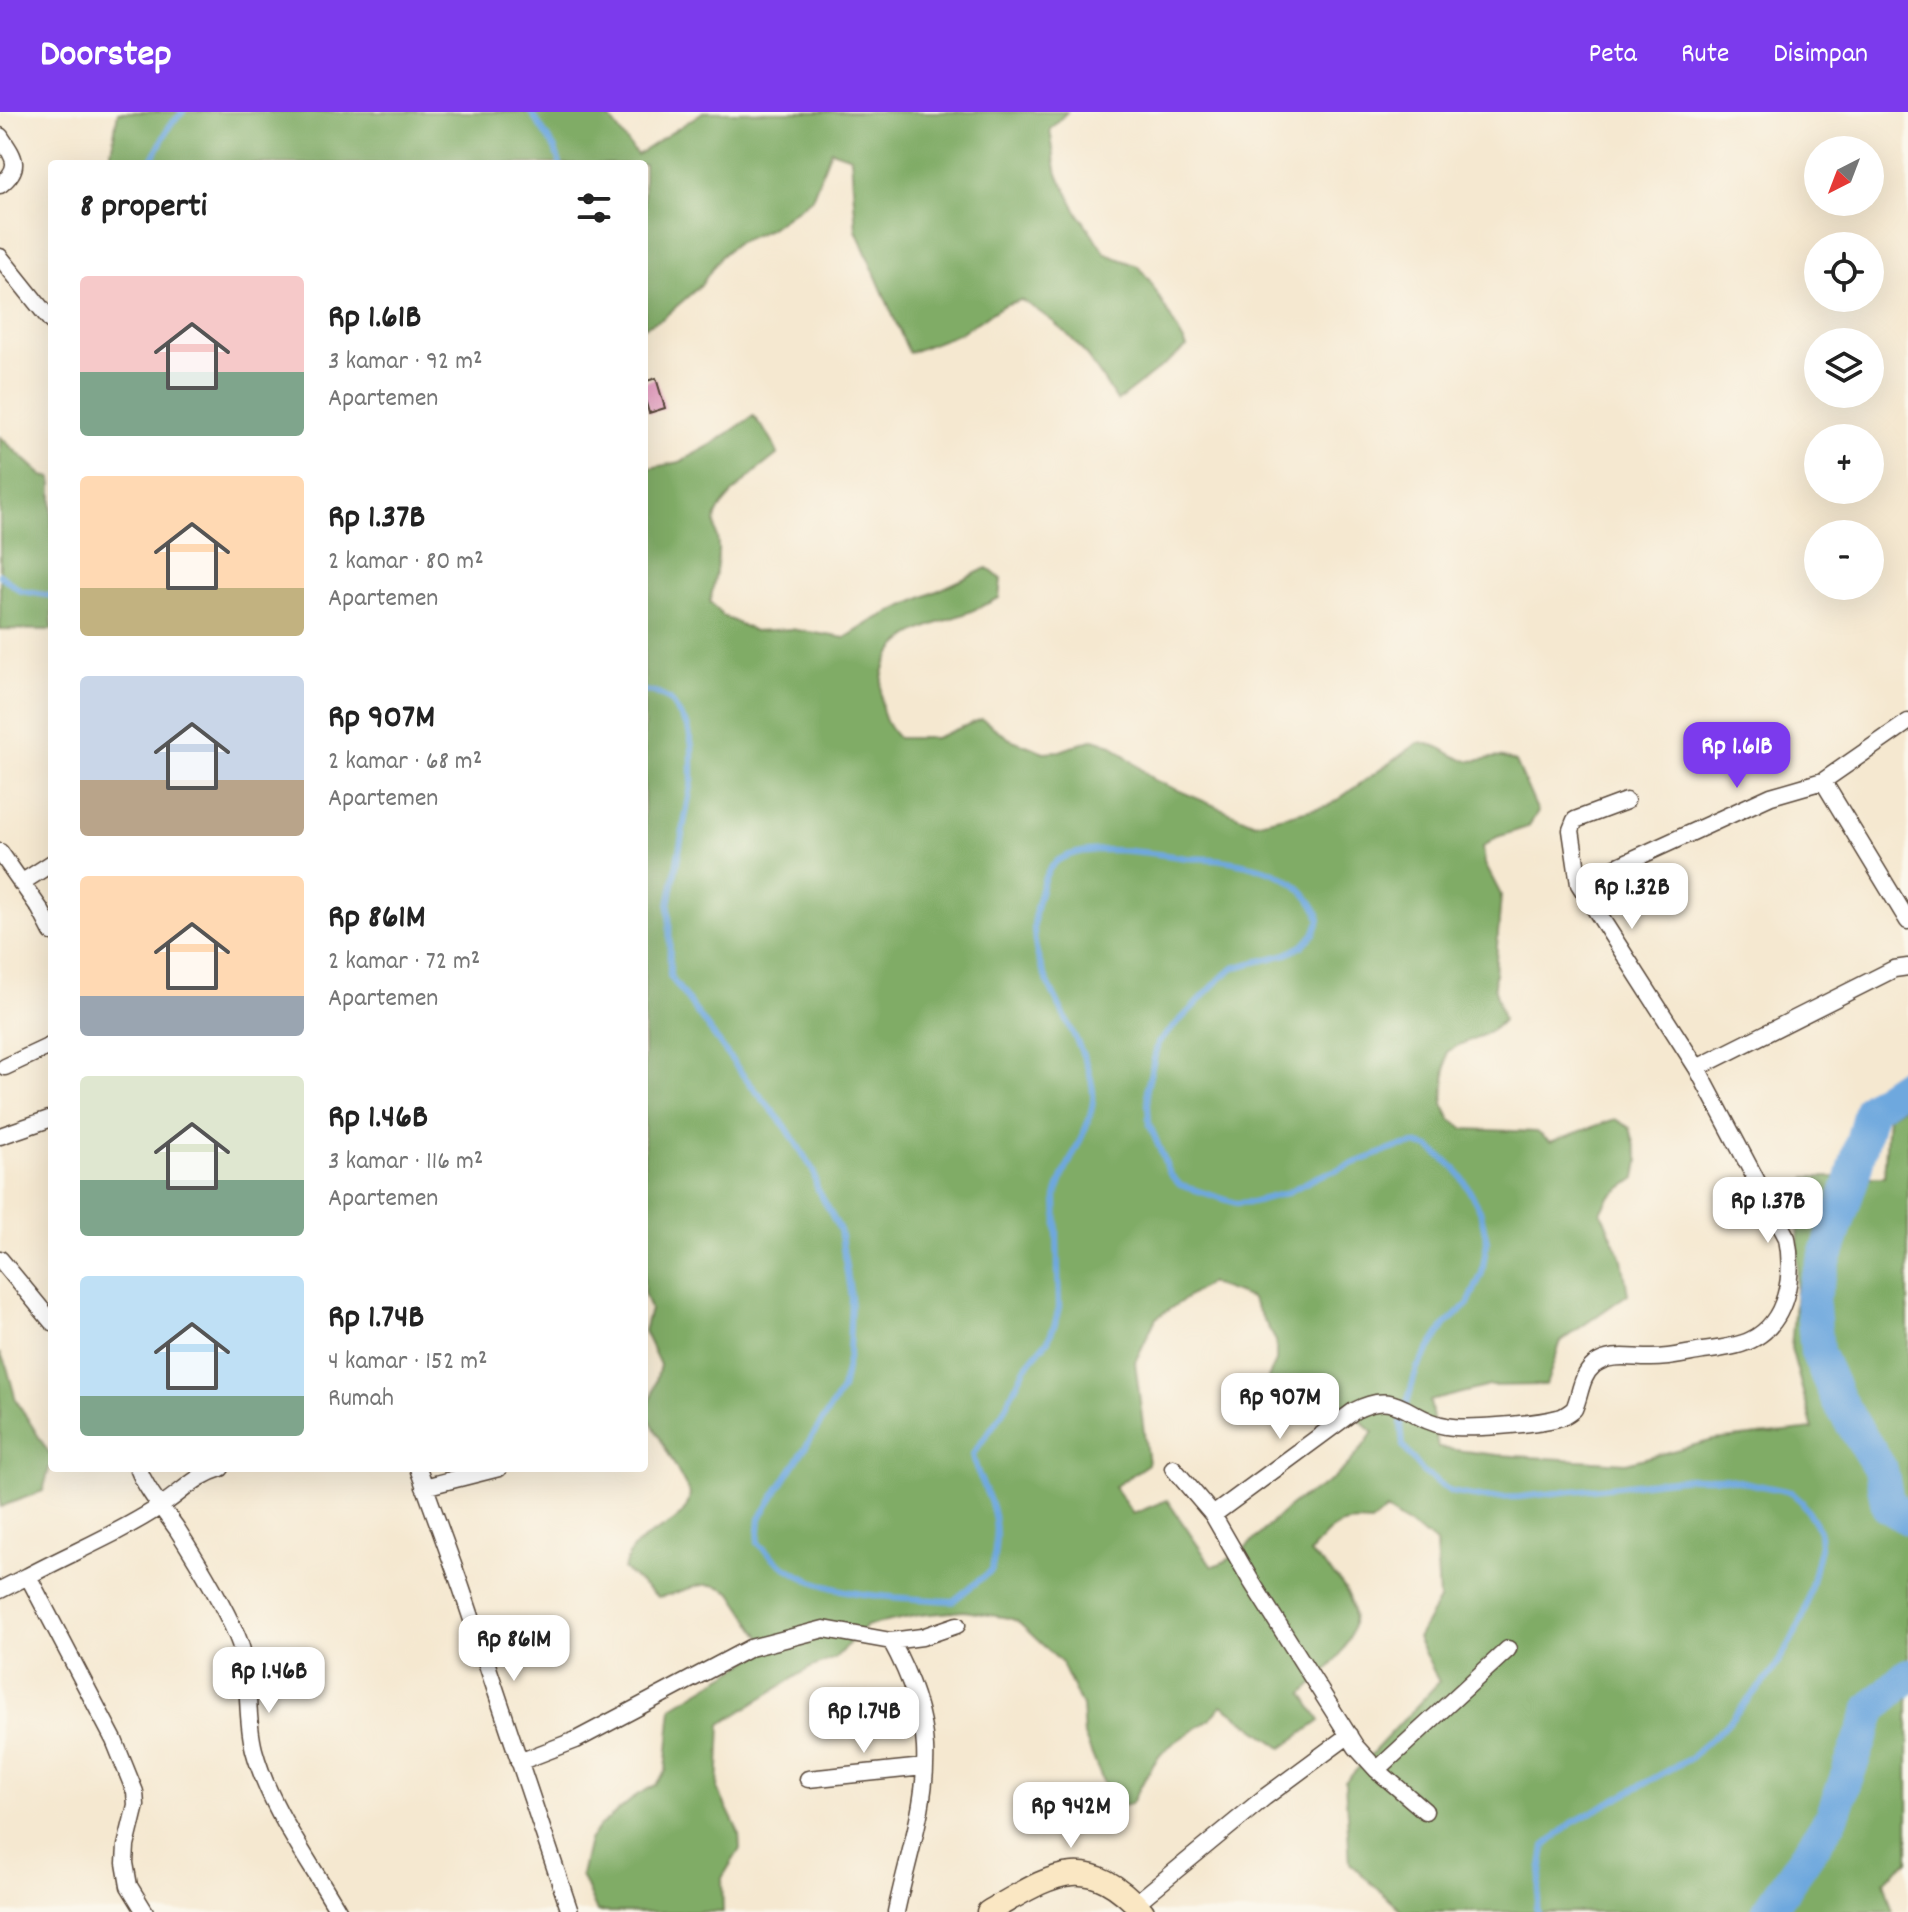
<!DOCTYPE html>
<html lang="id">
<head>
<meta charset="utf-8">
<style>
  body { margin:0; font-family:Dekko,sans-serif; background:#f6f6f6; color:#222; height:100vh; display:flex; flex-direction:column; font-size:30px; white-space:nowrap }
  * { box-sizing:border-box; margin:0 }
  p { font-size:26px; color:#767676 }
  .icon { flex:none; width:44px; height:44px; fill:none; stroke:currentColor; stroke-width:2; stroke-linecap:round; stroke-linejoin:round }
  .map { position:relative; flex:1; overflow:hidden }
  .sheet { position:absolute; left:48px; top:48px; width:600px; height:1312px; display:flex; flex-direction:column; background:#fff; border-radius:8px; box-shadow:0 8px 32px #0002 }
  .sheet>* { flex:none }
  .needle { width:52px; rotate:222deg }
  .fabs { position:absolute; left:1804px; top:24px; display:grid; gap:16px }
  .fabs a { display:grid; place-items:center; width:80px; height:80px; border-radius:50%; background:#fff; box-shadow:0 8px 32px #0002; font-size:40px }
  .price { position:absolute; translate:-50% -68px; padding:0 18px; border-radius:16px; background:#fff; color:#222; font-size:26px; line-height:52px; filter:drop-shadow(0 2px 4px #0008) }
  .price::after { content:''; position:absolute; left:50%; top:48px; width:24px; height:18px; margin-left:-12px; background:inherit; clip-path:polygon(0 0,100% 0,50% 100%) }
  .price.selected { background:#7c3aed; color:#fff }
  ul { padding:0; list-style:none }
  li { display:flex; align-items:center; gap:24px; height:200px; padding:0 32px }
  li span { display:grid; place-items:center; flex:none; width:224px; height:160px; border-radius:8px; color:#555 }
  li>.icon { margin-inline-start:auto }
  span .icon { width:96px; height:96px; fill:#fffc; stroke-width:1 }
  li b { font-size:34px }
  h2 { display:flex; justify-content:space-between; align-items:center; height:96px; padding:0 32px; font-size:34px }
  header { display:flex; align-items:center; gap:48px; box-sizing:border-box; height:112px; padding:0 40px; background:#7c3aed; color:#fff }
  header strong { font-size:38px }
  nav { display:flex; gap:44px; margin-inline-start:auto; font-size:28px }
  .map>svg:first-child { display:block }
  .forest { fill:#80ac66; stroke:#5e6b42; stroke-width:2; fill-rule:evenodd }
  .lines { fill:none; stroke-linecap:round; stroke-linejoin:round }
  .stream { stroke:#6ea8de; stroke-width:6 }
  .river { stroke:#6ea8de; stroke-width:34 }
  .building { fill:#e494bd }
  .street-casing { stroke:#574639; stroke-width:19 }
  .secondary-casing { stroke:#574639; stroke-width:25 }
  .street { stroke:#fff; stroke-width:16 }
  .secondary { stroke:#fae7c3; stroke-width:22 }
</style>
</head>
<body>
<header>
<strong>Doorstep</strong>
<nav><a>Peta</a><a>Rute</a><a>Disimpan</a></nav>
</header>
<div class="map">
<svg width="1908" height="1800" viewBox="0 0 1908 1800">
  <rect width="100%" height="100%" fill="#fbf7ec"/>
  <filter id="ink" filterUnits="userSpaceOnUse"><feTurbulence type="fractalNoise" baseFrequency=".0125" numOctaves="2"/><feDisplacementMap in="SourceGraphic" scale="16" xChannelSelector="R" yChannelSelector="G"/><feConvolveMatrix kernelMatrix="1 2 1 2 8 2 1 2 1" color-interpolation-filters="sRGB"/></filter>
  <filter id="wash" filterUnits="userSpaceOnUse"><feTurbulence type="fractalNoise" baseFrequency=".006" numOctaves="4" result="noise"/><feDisplacementMap in="SourceGraphic" scale="32" xChannelSelector="R" yChannelSelector="G"/><feGaussianBlur stdDeviation="1.8" result="paint"/><feColorMatrix in="noise" values="0 0 0 0 0 0 0 0 0 0 0 0 0 0 0 0 0 1.4 0 .05"/><feComposite in="paint" operator="in"/></filter>
  <g filter="url(#wash)">
    <rect width="100%" height="100%" fill="#f5e8d0"/>
    <!-- forest -->
    <path class="forest" d="M118 0H605L637 43 703 0H1067L1050 17 1056 58 1076 98 1106 142 1138 154 1150 169 1187 235 1117 289C1087 242 1071 217 1021 188L1004 193 960 221 909 241 856 118 851 45 831 38 812 86 769 117 736 131 720 145 701 173 662 207 644 215V52H109Z
      M753 304 770 325 778 342C762 354 722 386 716 404 713 416 718 423 718 435 719 453 713 473 710 490L723 504 754 519 791 517 845 526 876 507 987 456 1001 467 999 486C987 491 976 498 964 502 920 518 881 525 881 581 881 601 885 612 898 626H935L982 607 1010 627 1044 640 1060 639 1094 627 1112 633 1154 668 1255 711 1330 693 1418 631C1445 632 1446 644 1466 648 1484 652 1490 639 1516 650L1538 700 1528 715 1497 725 1483 735 1485 752 1501 783 1494 874 1503 908C1487 927 1467 926 1447 940L1443 992 1451 1008 1465 1017 1537 1020 1550 1030 1615 1007 1630 1016 1639 1049 1636 1066 1609 1085 1601 1100 1622 1147 1628 1182 1561 1229 1546 1273 1489 1274 1430 1289 1438 1336 1498 1343 1626 1351 1714 1328 1813 1317 1791 1236 1797 1166 1800 1081 1807 1065H1884L1888 1004 1908 992V1749L1884 1769 1893 1800H1403L1350 1751 1345 1670 1439 1570 1417 1526 1439 1488 1436 1431 1386 1398 1371 1411C1336 1407 1331 1416 1310 1441 1321 1452 1337 1463 1345 1477 1371 1520 1332 1555 1303 1582L1320 1609 1282 1636 1222 1593C1208 1614 1183 1621 1164 1639 1150 1653 1141 1675 1131 1692L1123 1694 1115 1690 1105 1674 1084 1624 1082 1594 1061 1550 1017 1509 1009 1506 964 1499 920 1503 866 1514 835 1546 808 1557 721 1612 718 1678 739 1721 740 1737 722 1766 723 1800H597L581 1763 589 1728 599 1715 637 1683 655 1673 666 1659 672 1595 769 1537 732 1481C703 1462 688 1481 658 1485L623 1457C627 1449 629 1440 635 1434 654 1416 687 1413 690 1382L647 1302 660 1253 644 1219 650 1197 644 1181V357L680 350 711 333ZM1209 1171 1251 1186 1276 1229V1249L1260 1284 1263 1301 1328 1280 1373 1320C1360 1340 1346 1358 1327 1371 1317 1378 1305 1383 1295 1390 1267 1410 1246 1446 1212 1454L1167 1388 1133 1402 1114 1375 1148 1352 1135 1250 1156 1206Z
      M0 325 43 364 52 366V518L0 517Z
      M0 1241 7 1255 16 1288 52 1346 43 1379 0 1395Z"/>
    <g class="lines">
      <!-- stream -->
      <path class="stream" d="M531 0 555 37 560 52
        M150 52 170 13 183 0
        M0 463 21 479 52 484
        M644 579 654 580 670 588 688 615 692 634V669L669 793 670 864 742 962 786 1015 813 1058 817 1076 840 1118 851 1185 849 1242 842 1278 760 1406 758 1431C767 1439 776 1450 787 1456 835 1487 898 1485 953 1489L992 1458C996 1434 999 1413 990 1389 984 1372 975 1360 973 1342L1001 1303 1025 1256 1048 1228 1055 1212 1059 1195 1056 1085C1064 1051 1089 1023 1093 989 1097 952 1053 890 1041 854 1033 833 1032 809 1038 788 1042 775 1044 760 1056 750 1082 729 1154 741 1186 746 1198 747 1210 746 1222 748 1263 755 1304 763 1320 807L1314 822 1302 834 1287 842 1236 855 1222 865 1158 931 1147 976 1149 1011 1170 1062 1180 1073 1236 1091 1252 1090 1286 1081 1317 1065 1398 1035 1415 1032 1430 1036 1455 1056 1464 1069 1480 1098 1487 1129 1482 1161 1468 1192 1445 1213 1417 1256 1401 1312 1403 1334 1423 1360 1451 1380 1484 1386 1519 1385 1690 1366H1724L1791 1380 1802 1390 1819 1418 1820 1436 1804 1503 1789 1533 1770 1563 1726 1613 1689 1647 1572 1711 1545 1734 1536 1796 1538 1800"/>
      <!-- river -->
      <path class="river" d="M1908 971 1871 996 1852 1067 1812 1185 1817 1240 1838 1288 1881 1358 1888 1394 1908 1406
        M1768 1800 1832 1705 1872 1596 1908 1563"/>
    </g>
    <g id="blocks">
      <!-- building -->
      <path class="building" d="M656 266 665 296 649 301 644 284V270Z"/>
    </g>
  </g>
  <g filter="url(#ink)">
    <use href="#blocks" fill-opacity="0" stroke="#574639" stroke-width="2"/>
    <g class="lines">
      <!-- street casing -->
      <g class="street-casing">
        <path id="street" d="M0 24C14 45 23 55 0 73
          M0 145 52 210
          M1823 669 1908 809
          M1626 689 1575 708 1571 718 1579 772 1697 956
          M0 740 40 797 52 820
          M21 771 52 751
          M1579 772 1771 684 1823 669 1908 610
          M5 955 52 933
          M0 1024 52 1006
          M0 1147 52 1210
          M138 1356C147 1379 163 1397 177 1417 196 1447 223 1492 237 1524 253 1561 244 1600 254 1638 270 1697 309 1748 339 1800
          M418 1356 461 1475 570 1800
          M1173 1356 1213 1403 1251 1469 1356 1635 1377 1658 1425 1699
          M424 1375 499 1356
          M1213 1403 1354 1299C1398 1275 1408 1308 1446 1314 1467 1318 1536 1312 1558 1306 1564 1305 1569 1301 1574 1297 1581 1282 1580 1265 1594 1253 1610 1241 1630 1246 1648 1246 1666 1247 1685 1242 1703 1239 1718 1237 1737 1235 1751 1228 1788 1210 1794 1162 1787 1126L1697 956 1894 857 1908 855
          M0 1478 28 1464
          M891 1529C908 1560 923 1599 925 1635 928 1690 907 1747 896 1800
          M519 1650 576 1628 750 1536 824 1517 891 1529 922 1525 957 1513
          M1377 1658 1508 1537
          M808 1667 924 1655
          M1135 1792 1265 1685 1349 1623
          M145 1800 129 1774 125 1751 126 1734 136 1693 135 1680 114 1628 28 1464C71 1441 118 1422 159 1395 181 1381 196 1363 221 1356"/>
      </g>
      <!-- secondary casing -->
      <g class="secondary-casing">
        <path id="secondary" d="M988 1800C1051 1764 1085 1736 1143 1800"/>
      </g>
      <!-- street -->
      <use href="#street" class="street"/>
      <!-- secondary -->
      <use href="#secondary" class="secondary"/>
    </g>
  </g>
</svg>
<div class="fabs">
<a><svg class="needle" viewBox="-14 -14 28 28"><path d="M0-13l5 13h-10z" fill="#e53935"/><path d="M0 13l5-13h-10z" fill="#767676"/></svg></a>
<a><svg class="icon" aria-label="locate" viewBox="0 0 24 24"><circle cx="12" cy="12" r="6"/><path d="M12 2v4M12 18v4M2 12h4M18 12h4"/></svg></a>
<a><svg class="icon" aria-label="layers" viewBox="0 0 24 24"><path d="M12 4l9 5-9 5-9-5zM3 14l9 5 9-5"/></svg></a>
<a>+</a>
<a>−</a>
</div>
<b class="price selected" style="left:1737px;top:678px">Rp 1.61B</b>
<b class="price" style="left:1632px;top:819px">Rp 1.32B</b>
<b class="price" style="left:1768px;top:1133px">Rp 1.37B</b>
<b class="price" style="left:1280px;top:1329px">Rp 907M</b>
<b class="price" style="left:514px;top:1571px">Rp 861M</b>
<b class="price" style="left:269px;top:1603px">Rp 1.46B</b>
<b class="price" style="left:864px;top:1643px">Rp 1.74B</b>
<b class="price" style="left:1071px;top:1738px">Rp 942M</b>
<section class="sheet">
<h2>8 properti<svg class="icon" aria-label="filters" viewBox="0 0 24 24"><path d="M4 7h16M4 17h16"/><circle cx="9" cy="7" r="2"/><circle cx="15" cy="17" r="2"/></svg></h2>
<ul>
<li><span style="background:linear-gradient(#f6c9c9 60%,#7fa58c 0)"><svg class="icon" aria-label="home" viewBox="0 0 24 24"><path d="M3 11l9-7 9 7M6 9v11h12V9"/></svg></span><div><b>Rp 1.61B</b><p>3 kamar · 92 m²</p><p>Apartemen</p></div></li>
<li><span style="background:linear-gradient(#ffd9b3 70%,#c2b280 0)"><svg class="icon" aria-label="home" viewBox="0 0 24 24"><path d="M3 11l9-7 9 7M6 9v11h12V9"/></svg></span><div><b>Rp 1.37B</b><p>2 kamar · 80 m²</p><p>Apartemen</p></div></li>
<li><span style="background:linear-gradient(#c9d6e8 65%,#b9a48a 0)"><svg class="icon" aria-label="home" viewBox="0 0 24 24"><path d="M3 11l9-7 9 7M6 9v11h12V9"/></svg></span><div><b>Rp 907M</b><p>2 kamar · 68 m²</p><p>Apartemen</p></div></li>
<li><span style="background:linear-gradient(#ffd9b3 75%,#9aa5b1 0)"><svg class="icon" aria-label="home" viewBox="0 0 24 24"><path d="M3 11l9-7 9 7M6 9v11h12V9"/></svg></span><div><b>Rp 861M</b><p>2 kamar · 72 m²</p><p>Apartemen</p></div></li>
<li><span style="background:linear-gradient(#dfe7d0 65%,#7fa58c 0)"><svg class="icon" aria-label="home" viewBox="0 0 24 24"><path d="M3 11l9-7 9 7M6 9v11h12V9"/></svg></span><div><b>Rp 1.46B</b><p>3 kamar · 116 m²</p><p>Apartemen</p></div></li>
<li><span style="background:linear-gradient(#bfe0f5 75%,#7fa58c 0)"><svg class="icon" aria-label="home" viewBox="0 0 24 24"><path d="M3 11l9-7 9 7M6 9v11h12V9"/></svg></span><div><b>Rp 1.74B</b><p>4 kamar · 152 m²</p><p>Rumah</p></div></li>
</ul>
</section>
</div>
</body>
</html>
